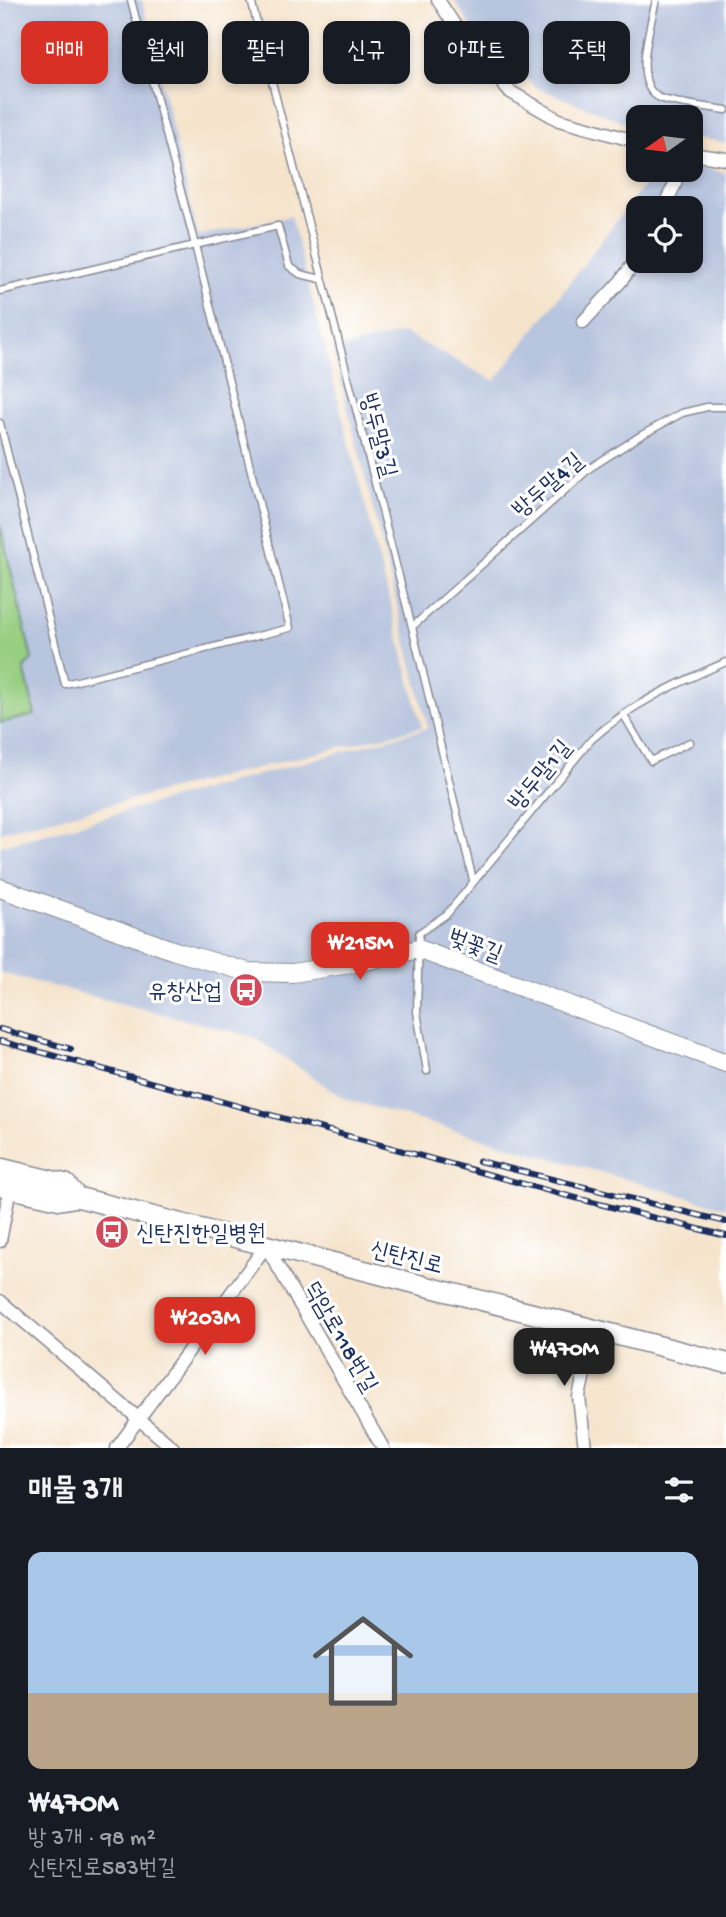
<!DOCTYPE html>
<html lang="ko">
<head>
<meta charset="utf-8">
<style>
  body { margin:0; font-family:"Gochi Hand","Poor Story",sans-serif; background:#20242c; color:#f1f3f6; height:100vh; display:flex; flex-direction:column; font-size:26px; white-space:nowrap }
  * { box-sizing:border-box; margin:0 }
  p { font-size:23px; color:#9ea1a6 }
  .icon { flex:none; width:38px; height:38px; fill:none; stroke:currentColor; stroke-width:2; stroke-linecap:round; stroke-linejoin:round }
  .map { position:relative; height:1448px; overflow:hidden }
  .panel { display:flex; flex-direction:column; background:#171b24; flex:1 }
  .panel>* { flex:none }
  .guide { position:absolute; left:21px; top:21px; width:684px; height:63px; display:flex; gap:14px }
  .needle { width:46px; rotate:256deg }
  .buttons { position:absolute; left:626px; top:105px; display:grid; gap:14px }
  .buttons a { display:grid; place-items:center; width:77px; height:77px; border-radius:14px; background:#171b24; box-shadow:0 4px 10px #0003; font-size:35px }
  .price { position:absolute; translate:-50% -60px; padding:0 16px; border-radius:14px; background:#d93025; color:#fff; font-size:23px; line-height:46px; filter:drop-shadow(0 2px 4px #0008) }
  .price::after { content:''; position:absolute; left:50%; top:42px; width:21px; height:16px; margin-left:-10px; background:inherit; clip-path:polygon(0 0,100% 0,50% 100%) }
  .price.selected { background:#222; color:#fff }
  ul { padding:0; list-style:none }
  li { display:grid; align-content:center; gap:14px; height:371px; padding:0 28px }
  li+li { border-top:2px solid #363941 }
  li span { display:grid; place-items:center; height:217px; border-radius:14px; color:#555 }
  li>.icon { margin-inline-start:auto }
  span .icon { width:126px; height:126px; fill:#fffc; stroke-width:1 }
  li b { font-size:30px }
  h2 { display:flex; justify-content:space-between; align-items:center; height:84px; padding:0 28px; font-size:30px }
  .tag { padding:0 24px; border-radius:14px; background:#171b24; box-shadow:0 4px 10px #0003; font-size:24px; line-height:63px }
  .tag.selected { background:#d93025; color:#fff }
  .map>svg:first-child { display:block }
  .industrial { fill:#b8c5de; fill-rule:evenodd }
  .green { fill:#97ce80; stroke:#597e6f; stroke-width:2 }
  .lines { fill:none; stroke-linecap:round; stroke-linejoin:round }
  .lane-casing { stroke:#888994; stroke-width:9 }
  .street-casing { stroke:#888994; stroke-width:15 }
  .secondary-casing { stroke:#888994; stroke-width:20 }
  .primary-casing { stroke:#888994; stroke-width:22 }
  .lane { stroke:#fff; stroke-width:6 }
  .street { stroke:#fff; stroke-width:12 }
  .secondary { stroke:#fff; stroke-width:18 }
  .primary { stroke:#fff; stroke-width:19 }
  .rail-casing { stroke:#1b2f5e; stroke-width:6 }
  .rail { stroke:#fff; stroke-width:3.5; stroke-dasharray:10; stroke-linecap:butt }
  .labels { text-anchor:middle; stroke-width:6; stroke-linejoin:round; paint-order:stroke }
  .street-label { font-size:23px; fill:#1b2f5e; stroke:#fff }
  .poi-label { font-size:23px; fill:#1b2f5e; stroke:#fff; text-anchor:end }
</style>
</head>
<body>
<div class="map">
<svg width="726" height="1448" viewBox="0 0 726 1448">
  <rect width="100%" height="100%" fill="#fff"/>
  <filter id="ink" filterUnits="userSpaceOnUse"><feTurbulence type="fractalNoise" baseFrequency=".0143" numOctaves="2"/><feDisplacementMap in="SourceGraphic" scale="14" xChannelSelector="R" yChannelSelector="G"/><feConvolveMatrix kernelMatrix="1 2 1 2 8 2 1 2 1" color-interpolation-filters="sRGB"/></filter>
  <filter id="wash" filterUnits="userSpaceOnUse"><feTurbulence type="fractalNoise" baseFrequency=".00686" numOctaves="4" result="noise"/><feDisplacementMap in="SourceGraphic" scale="28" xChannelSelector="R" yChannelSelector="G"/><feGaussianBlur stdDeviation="1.57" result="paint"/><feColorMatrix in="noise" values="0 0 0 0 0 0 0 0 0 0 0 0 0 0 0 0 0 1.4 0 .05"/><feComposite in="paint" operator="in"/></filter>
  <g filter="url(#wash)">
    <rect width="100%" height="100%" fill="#f5e3cb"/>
    <!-- industrial -->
    <path class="industrial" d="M0 0H142L198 236 291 216 422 727 0 832Z
      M454 0H726V143L691 137V117H639V128L535 87 470 25Z
      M697 167 726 173V1208L345 1099 254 1037 0 973V846L428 728 333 350 403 333 495 381 652 174ZM639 208H691V261H639Z"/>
    <!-- green -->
    <path class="green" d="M0 525 32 659 24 668 35 715 0 723Z"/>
  </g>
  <g filter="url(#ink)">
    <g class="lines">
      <!-- lane casing -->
      <g class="lane-casing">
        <path id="lane" d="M251 0 412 627 473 880
          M656 0C651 24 631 86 660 98 676 104 708 107 726 110
          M0 291 195 245 131 0
          M0 423 65 684 290 628 195 245 278 226 289 266 300 274 321 279
          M412 627 590 468 640 436 682 413 707 407H726
          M623 714 651 761 690 742
          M427 1071 417 1012 419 933 447 914 591 740C632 703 676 684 726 662"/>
      </g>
      <!-- street casing -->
      <g class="street-casing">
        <path id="street" d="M438 0 463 38 509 91 559 120 639 142
          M691 154 726 159
          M663 208 675 184 677 170
          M583 322 621 281 639 256
          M0 1241 10 1188
          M0 1301 173 1448
          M117 1448 266 1246 383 1448
          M585 1448 579 1397 594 1329"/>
      </g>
      <!-- secondary casing -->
      <g class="secondary-casing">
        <path id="secondary" d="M0 888 175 951 248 972 293 973 361 962 418 949 726 1063"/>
      </g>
      <!-- primary casing -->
      <g class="primary-casing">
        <path id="primary" d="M0 1168 66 1184 77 1197
          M0 1186 61 1200 77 1197 726 1363"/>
      </g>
      <!-- lane -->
      <use href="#lane" class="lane"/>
      <!-- street -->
      <use href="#street" class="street"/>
      <!-- secondary -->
      <use href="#secondary" class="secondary"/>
      <!-- primary -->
      <use href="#primary" class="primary"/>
      <!-- rail casing -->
      <g class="rail-casing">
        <path id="rail" d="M0 1029 71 1049
          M0 1041 564 1195 726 1236
          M479 1161 726 1222"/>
      </g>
      <!-- rail -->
      <use href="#rail" class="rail"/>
    </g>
  </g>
  <!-- icons -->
  <defs>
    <g id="bus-disc" transform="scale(1.75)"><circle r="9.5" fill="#d1495b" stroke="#fff"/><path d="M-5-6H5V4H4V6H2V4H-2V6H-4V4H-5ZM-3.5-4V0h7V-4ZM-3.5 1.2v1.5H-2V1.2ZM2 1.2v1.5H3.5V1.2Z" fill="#fff"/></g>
  </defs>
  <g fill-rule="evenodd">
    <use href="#bus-disc" x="246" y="990"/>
    <use href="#bus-disc" x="112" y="1232"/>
  </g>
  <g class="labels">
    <!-- street labels -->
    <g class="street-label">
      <text transform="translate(380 435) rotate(75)" y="8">방두말3길</text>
      <text transform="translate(547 484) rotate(-41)" y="8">방두말4길</text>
      <text transform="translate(539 774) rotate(-50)" y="8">방두말1길</text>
      <text transform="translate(476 944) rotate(21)" y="8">벚꽃길</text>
      <text transform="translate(407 1256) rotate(14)" y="8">신탄진로</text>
      <text transform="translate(342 1336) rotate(60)" y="8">덕암로118번길</text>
    </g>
    <!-- poi labels -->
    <g class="poi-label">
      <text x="222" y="998">유창산업</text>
      <text x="136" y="1240" text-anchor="start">신탄진한일병원</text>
    </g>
  </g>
</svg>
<div class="buttons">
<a><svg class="needle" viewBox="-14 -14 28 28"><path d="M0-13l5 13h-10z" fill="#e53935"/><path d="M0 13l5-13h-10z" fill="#9ea1a6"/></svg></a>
<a><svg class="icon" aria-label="locate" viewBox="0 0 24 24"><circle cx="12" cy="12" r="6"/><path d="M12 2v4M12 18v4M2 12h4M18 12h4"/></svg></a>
</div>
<b class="price" style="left:360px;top:982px">₩215M</b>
<b class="price" style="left:205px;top:1357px">₩203M</b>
<b class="price selected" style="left:564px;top:1388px">₩470M</b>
<div class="guide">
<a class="tag selected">매매</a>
<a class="tag">월세</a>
<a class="tag">필터</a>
<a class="tag">신규</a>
<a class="tag">아파트</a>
<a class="tag">주택</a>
</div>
</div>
<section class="panel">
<h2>매물 3개<svg class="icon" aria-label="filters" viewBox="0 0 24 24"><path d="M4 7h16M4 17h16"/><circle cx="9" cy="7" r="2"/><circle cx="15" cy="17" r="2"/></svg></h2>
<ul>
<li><span style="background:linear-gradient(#a9c7e8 65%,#b9a48a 0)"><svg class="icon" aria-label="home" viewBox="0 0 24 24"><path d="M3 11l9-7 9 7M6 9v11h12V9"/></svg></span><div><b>₩470M</b><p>방 3개 · 98 m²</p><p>신탄진로583번길</p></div></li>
</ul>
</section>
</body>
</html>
